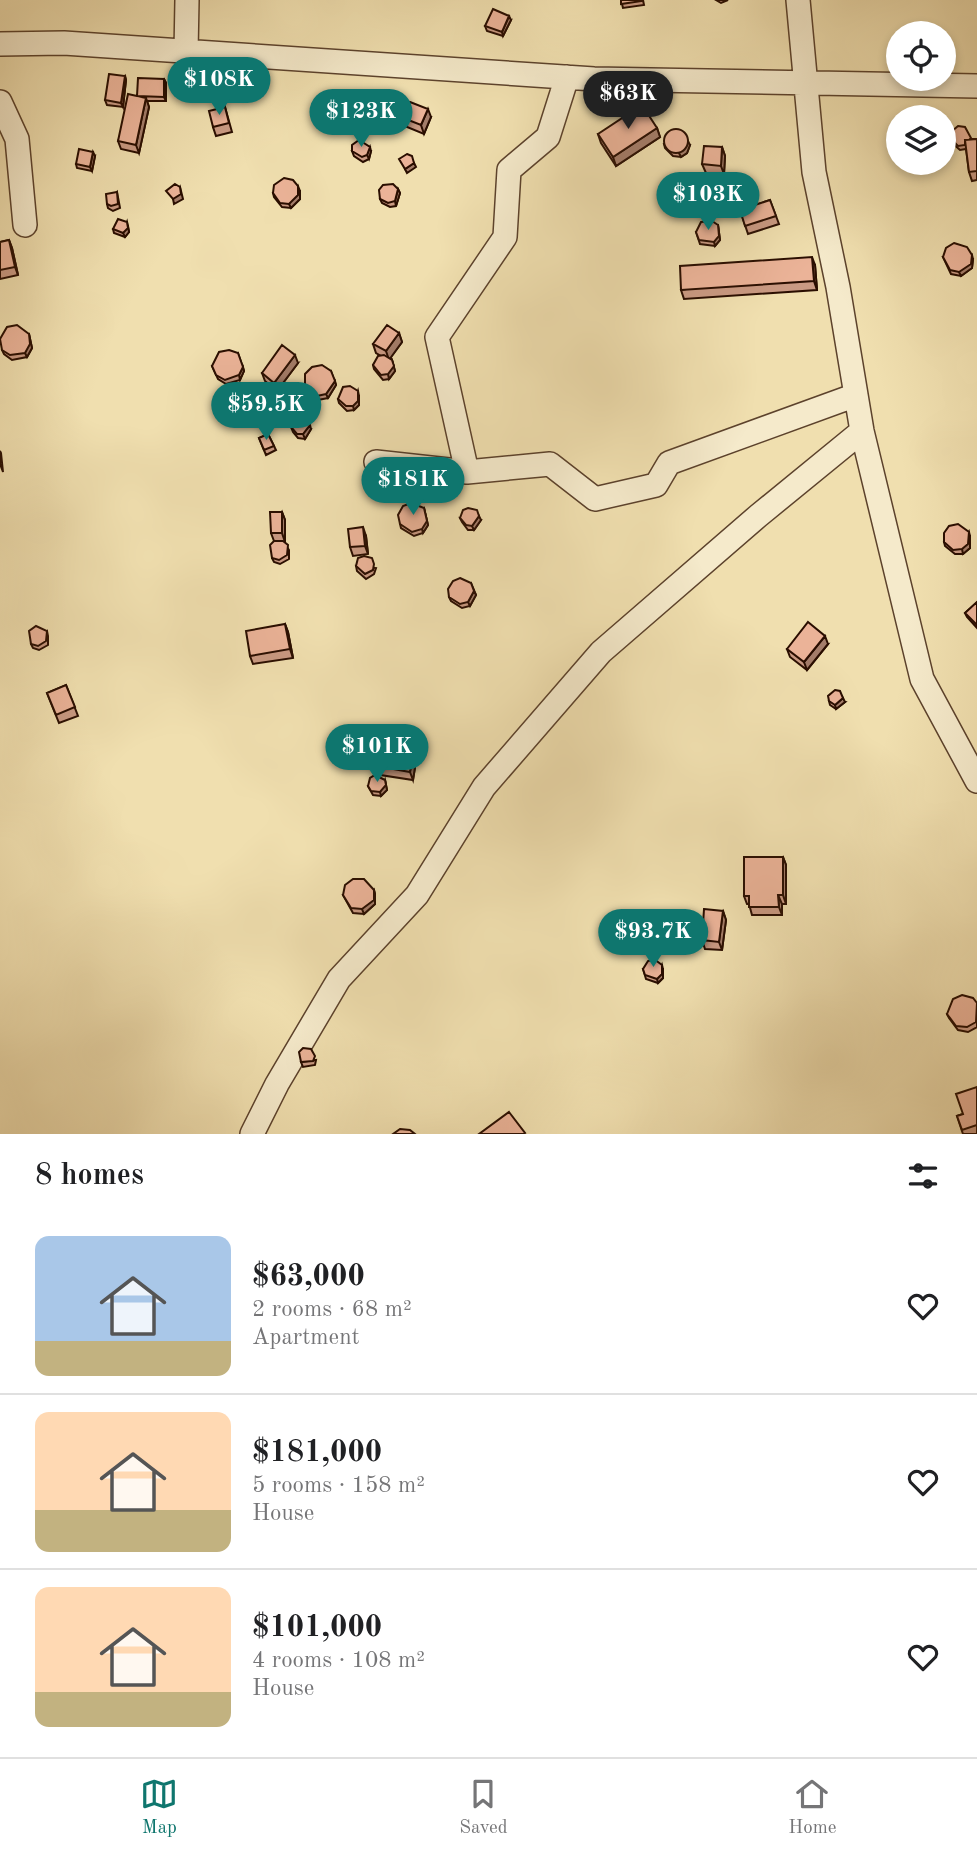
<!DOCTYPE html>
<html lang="en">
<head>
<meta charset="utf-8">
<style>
  body { margin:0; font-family:"Old Standard TT",serif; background:#f2f2f2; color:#202124; height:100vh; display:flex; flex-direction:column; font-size:26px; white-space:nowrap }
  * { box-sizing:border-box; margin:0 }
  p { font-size:23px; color:#757577 }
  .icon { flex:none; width:38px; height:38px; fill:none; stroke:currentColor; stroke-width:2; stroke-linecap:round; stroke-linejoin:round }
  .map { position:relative; height:1134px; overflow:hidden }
  .side { display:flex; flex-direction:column; background:#fff; flex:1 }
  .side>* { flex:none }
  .fabs { position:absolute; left:886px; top:21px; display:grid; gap:14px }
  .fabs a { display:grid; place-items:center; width:70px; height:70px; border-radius:50%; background:#fff; box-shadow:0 4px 10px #0003; font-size:35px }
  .price { position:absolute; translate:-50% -60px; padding:0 16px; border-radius:24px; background:#0f766e; color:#fff; font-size:23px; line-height:46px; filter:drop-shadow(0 2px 4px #0008) }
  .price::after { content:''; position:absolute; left:50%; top:42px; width:21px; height:16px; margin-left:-10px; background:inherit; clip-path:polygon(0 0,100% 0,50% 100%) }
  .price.selected { background:#222; color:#fff }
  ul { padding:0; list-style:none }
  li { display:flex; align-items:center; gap:21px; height:175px; padding:0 35px }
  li+li { border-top:2px solid #e0e0e0 }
  li span { display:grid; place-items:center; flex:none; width:196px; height:140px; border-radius:14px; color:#555 }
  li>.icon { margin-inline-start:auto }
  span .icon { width:84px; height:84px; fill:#fffc; stroke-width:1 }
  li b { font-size:30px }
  h2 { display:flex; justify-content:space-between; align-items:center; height:84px; padding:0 35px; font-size:30px }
  .tab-bar { display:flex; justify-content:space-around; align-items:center; height:98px; border-top:2px solid #e0e0e0; background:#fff; font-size:19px; color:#757577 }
  .tab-bar a { display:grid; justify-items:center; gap:4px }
  .tab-bar .selected { color:#0f766e }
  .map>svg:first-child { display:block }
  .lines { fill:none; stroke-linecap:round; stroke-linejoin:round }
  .minor-casing { stroke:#5c422c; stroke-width:26 }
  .minor { stroke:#f5eacb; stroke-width:23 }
  .wall { fill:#ca9a83; stroke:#2a0e00; stroke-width:2 }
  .shaded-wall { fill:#a47d6a; stroke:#2a0e00; stroke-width:2 }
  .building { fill:#ebb398; stroke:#2a0e00; stroke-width:2 }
</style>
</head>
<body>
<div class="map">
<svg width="977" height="1134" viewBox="0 0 977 1134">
  <rect width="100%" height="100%" fill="#f0dfaf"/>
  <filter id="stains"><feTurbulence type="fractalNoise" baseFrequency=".00286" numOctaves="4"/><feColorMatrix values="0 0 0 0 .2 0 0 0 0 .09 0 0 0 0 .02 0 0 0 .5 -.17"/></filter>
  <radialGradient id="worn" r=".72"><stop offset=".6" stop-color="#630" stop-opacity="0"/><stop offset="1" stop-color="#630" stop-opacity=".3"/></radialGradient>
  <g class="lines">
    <!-- minor casing -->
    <g class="minor-casing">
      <path id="minor" d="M798 0 814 172 838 287 862 431 922 679 977 781
        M0 44 64 43 594 79 977 86
        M186 52 187 0
        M567 77 548 137 509 170 505 237 437 337 467 472 550 464 595 499 656 485 669 463 856 395
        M0 102 17 139 25 225
        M376 462 467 472
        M252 1134 277 1084 339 979 417 895 484 787 601 652 758 516 862 431"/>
    </g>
    <!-- minor -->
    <use href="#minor" class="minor"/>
  </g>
  <!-- wall -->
  <path class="wall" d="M621 0H643L644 5 623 8Z
    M716 0H728L721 3Z
    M511 20 503 36 487 31 485 26Z
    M125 76 126 80 123 107 107 105 105 100Z
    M164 79 166 83V101H147L149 107 139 153 121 149 118 141 137 96Z
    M225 107 232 132 216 136 213 127Z
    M431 117 424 134 407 127 403 118Z
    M657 128 660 137 616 166 601 143 598 134Z
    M951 139H977V180L972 181 969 172 966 149 960 150 952 143Z
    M664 144 690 145 687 153 681 157 673 156 665 148Z
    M722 147 725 156 724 174 706 173 702 164Z
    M352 151H371L369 159 363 162 354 156Z
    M95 156 92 171 77 168 76 164Z
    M398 189 400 193 396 206 390 207 382 203 380 199Z
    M300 191V199L291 208 282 207 274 197 273 193Z
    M117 192 120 208 113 211 108 208 107 204Z
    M770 200 779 224 748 234 740 210Z
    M718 225 720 240 715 246 700 244 696 232Z
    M128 226 129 232 125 237 114 233 113 229Z
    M9 240 12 248 18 275 0 279V242Z
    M943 257 973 259 972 268 961 276 951 274Z
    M815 265 817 290 684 299 681 290Z
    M399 333 402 342 390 358 392 360 395 371 389 379 383 380 374 369 373 365 381 356 376 353 373 344Z
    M29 334 32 348 27 357 12 360 4 354 2 350Z
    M238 353 244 371 240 380 226 384 218 379 212 366Z
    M298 363 277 391 265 381 262 373Z
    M331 371 336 385 328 398 318 400 306 392 305 388Z
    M359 396V405L354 410 347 411 339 403 338 399Z
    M281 404 285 418 282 423 272 426 264 418 262 414Z
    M291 427 311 429 305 439 298 438 293 432Z
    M268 434 276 450 266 455 259 438Z
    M424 508 428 525 423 533 414 536 401 528 400 524Z
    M282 512 285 520V542H284L289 550V559L280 564 274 562 272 558 274 541 271 533Z
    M460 518 481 520 474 530H468L462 522Z
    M366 536 368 554 353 556 350 547Z
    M970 536V548L963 554H955L945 546 944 542Z
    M356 566 376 568 374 574 366 579 357 571Z
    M471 583 476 595 470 606 462 608 451 601 449 597Z
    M977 602V628L967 617 965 613Z
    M285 624 288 632 293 658 253 664 250 656Z
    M47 631 48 636V645L39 650 33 648 31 644Z
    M828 644 807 670 790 657 787 649Z
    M66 685 78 716 59 723 47 693Z
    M829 701 845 702 836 709 830 705Z
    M415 740 418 748 413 780 374 774 371 765 372 758 350 755 347 747Z
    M385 780 387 790 381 796 373 795 368 786Z
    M783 857 786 865V904H782V915H752L749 904H747L744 896Z
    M374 890 375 894V904L364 914 353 913 343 895Z
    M723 911 726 920 722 950 705 949 702 940Z
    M643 969H663V978L658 983 646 979Z
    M977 1003V1027L968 1032 958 1030 949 1018 947 1014Z
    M316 1060 315 1065 303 1067 301 1062Z
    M977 1087V1134H963L957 1116 963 1114Z"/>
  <!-- shaded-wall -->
  <path class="shaded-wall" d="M509 16 511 20 503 36 502 32Z
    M125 76 126 80 123 107 121 103Z
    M164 79 166 83V101L164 97Z
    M146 98 149 107 139 153 136 145Z
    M428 109 431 117 424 134 421 125Z
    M657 128 660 137 616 166 613 157Z
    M947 128 949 132 948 145 947 140Z
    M688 141 690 145 687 153 681 157 679 153Z
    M370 147 371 151 369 159 367 155Z
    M722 147 725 156 724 174 721 166Z
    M93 152 95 156 92 171 90 167Z
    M414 163 416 167 407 173 405 169Z
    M298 186 300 191V199L291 208 289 204Z
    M180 187 183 199 174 204 173 199Z
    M398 189 400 193 396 206 395 201Z
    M127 222 129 232 125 237 123 233Z
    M718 225 720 240 715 246 714 242Z
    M9 240 12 248 18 275 15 267Z
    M972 255 973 259 972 268 961 276 959 272Z
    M812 257 815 265 817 290 814 281Z
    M399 333 402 342 389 360 386 351Z
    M29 334 32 348 27 357 25 353Z
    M295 355 298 363 277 391 274 383Z
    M392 360 395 371 389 379 388 374Z
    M243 367 244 371 240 380 239 375Z
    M335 381 336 385 328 398 326 394Z
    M358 391 359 396V405L354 410 353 406Z
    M281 404 285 418 282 423 280 419Z
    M310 425 311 429 305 439 303 434Z
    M0 451 1 453 3 472 0 464Z
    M424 508 428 525 423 533 422 529Z
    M282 512 285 520V542L282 533Z
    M479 516 481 520 474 530 472 526Z
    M363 527 366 536 368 554 365 546Z
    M969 532 970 536V548L963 554 962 549Z
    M474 591 476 595 470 606 468 602Z
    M285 624 288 632 293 658 290 649Z
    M825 636 828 644 807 670 804 662Z
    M843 698 845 702 836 709 835 705Z
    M415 740 418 748 413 780 410 772Z
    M385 780 387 790 381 796 380 792Z
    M783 857 786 865V904L783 895Z
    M374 890 375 894V904L364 914 362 909Z
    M778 895 782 904V915L779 907Z
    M723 911 726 920 722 950 719 942Z
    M662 965 663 969V978L658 983 657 979Z"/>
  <!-- building -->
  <path class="building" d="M621 0H642V1L621 4Z
    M493 9 509 16 502 32 485 26Z
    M109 74 125 76 121 103 105 100Z
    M138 78 164 79V97L137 96Z
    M128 94 146 98 136 145 118 141Z
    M410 102 428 109 421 125 403 118Z
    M642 105 657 128 613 157 598 134Z
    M225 107 229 123 213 127 209 111Z
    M958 126 965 127 971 138 969 140H965V145L958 146 951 139V132Z
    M943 128H947V140H943Z
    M664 141a12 12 0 1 1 24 0a12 12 0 1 1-24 0Z
    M977 139V171L969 172 965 140Z
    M359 140 370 147 367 155 362 157 352 151V145Z
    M704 146 722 147 721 166 702 164Z
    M79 149 93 152 90 167 76 164Z
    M407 154 412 156 414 163 405 169 399 159Z
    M284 178 293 180 298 186V195L289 204 280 203 273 193 274 185Z
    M175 184 180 187 181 194 173 199 166 191Z
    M393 184 398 189 395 201 388 203 380 199 379 190 383 185Z
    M117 192 118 204 111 206 107 204 106 194Z
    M770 200 776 216 745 226 740 210Z
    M118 219 127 222 128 228 123 233 113 229Z
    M712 221 718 225 719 236 714 242 699 240 696 232 701 222Z
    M9 240 15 267 0 270V242Z
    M954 243 967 247 972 255 971 264 959 272 950 270 943 257 946 248Z
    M812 257 814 281 681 290 680 266Z
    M17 325 29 334 30 344 25 353 10 355 2 350 0 339 7 327Z
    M387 325 399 333 386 351 373 344Z
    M282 345 295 355 274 383 262 373Z
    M229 350 238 353 243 367 239 375 225 380 216 375 212 366 219 352Z
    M384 355 392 360 394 366 388 374 381 375 373 365 378 356Z
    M322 365 331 371 335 381 326 394 317 396 305 388V374L312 367Z
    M350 386 358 391V401L353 406H346L338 399 343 387Z
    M275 400 281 404 283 413 280 419 270 421 262 414V407Z
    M305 417 310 425 303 434H297L291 427 294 419Z
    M268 434 274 446 264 450 259 438Z
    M411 503 424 508 427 521 422 529 412 532 400 524 398 515 403 506Z
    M468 508 477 510 479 516 472 526 466 525 460 518 463 510Z
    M270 512H282V533H271Z
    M958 524 969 532 968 544 962 549 953 550 944 542V533L949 526Z
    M363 527 365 546 350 547 348 529Z
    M274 541H283L288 545 287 555 279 560 272 558 270 545Z
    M364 556 372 558 374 564 373 570 365 574 356 566 358 558Z
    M460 578 471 583 474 591 468 602 460 604 449 597 448 589 453 581Z
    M977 602V625L965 613Z
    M808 622 825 636 804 662 787 649Z
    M285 624 290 649 250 656 246 631Z
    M36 626 47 631 46 641 38 646 31 644 29 631Z
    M66 685 75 707 56 715 47 693Z
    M835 690 840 691 843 698 835 705 829 701 828 696Z
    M349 729 415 740 410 772 371 765 373 751 347 747Z
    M375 775 385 780 386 785 380 792 371 791 368 786 370 778Z
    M744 857H783V895H778L779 907H749V896H744Z
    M353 879H364L374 890V900L362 909 351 908 343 895 345 885Z
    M704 909 723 911 719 942 702 940Z
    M654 959 662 965V974L657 979 645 975 643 969 648 961Z
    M962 995 973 998 977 1003 976 1022 967 1027 956 1026 947 1014 953 999Z
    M303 1048 311 1049 315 1056 313 1061 301 1062 299 1052Z
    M977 1087V1125L962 1130 957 1116 963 1114 956 1094Z
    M509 1112 525 1133 523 1134H479Z
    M400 1129 410 1130 415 1134H393Z"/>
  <rect width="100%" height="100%" filter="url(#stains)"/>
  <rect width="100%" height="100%" fill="url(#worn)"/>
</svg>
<div class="fabs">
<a><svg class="icon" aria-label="locate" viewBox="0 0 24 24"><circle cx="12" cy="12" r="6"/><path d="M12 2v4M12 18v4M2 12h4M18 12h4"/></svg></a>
<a><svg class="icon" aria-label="layers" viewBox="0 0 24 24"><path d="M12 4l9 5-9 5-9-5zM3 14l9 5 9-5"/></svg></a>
</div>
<b class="price" style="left:219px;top:117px">$108K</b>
<b class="price selected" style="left:628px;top:131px">$63K</b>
<b class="price" style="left:361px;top:149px">$123K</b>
<b class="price" style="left:708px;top:232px">$103K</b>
<b class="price" style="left:266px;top:442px">$59.5K</b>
<b class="price" style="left:413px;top:517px">$181K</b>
<b class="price" style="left:377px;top:784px">$101K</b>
<b class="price" style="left:653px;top:969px">$93.7K</b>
</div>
<section class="side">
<h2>8 homes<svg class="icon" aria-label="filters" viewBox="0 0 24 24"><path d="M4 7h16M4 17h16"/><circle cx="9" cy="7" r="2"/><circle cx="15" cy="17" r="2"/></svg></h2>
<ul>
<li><span style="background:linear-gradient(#a9c7e8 75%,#c2b280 0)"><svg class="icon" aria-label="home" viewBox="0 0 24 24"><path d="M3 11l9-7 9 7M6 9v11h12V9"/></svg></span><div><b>$63,000</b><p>2 rooms · 68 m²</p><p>Apartment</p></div><svg class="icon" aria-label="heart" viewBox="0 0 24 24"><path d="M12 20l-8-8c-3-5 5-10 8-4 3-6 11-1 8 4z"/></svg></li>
<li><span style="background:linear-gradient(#ffd9b3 70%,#c2b280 0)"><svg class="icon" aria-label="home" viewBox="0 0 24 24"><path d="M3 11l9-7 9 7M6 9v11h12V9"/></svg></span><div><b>$181,000</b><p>5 rooms · 158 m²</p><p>House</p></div><svg class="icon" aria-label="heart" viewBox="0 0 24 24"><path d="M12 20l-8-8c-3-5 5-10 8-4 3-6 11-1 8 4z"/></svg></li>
<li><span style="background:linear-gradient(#ffd9b3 75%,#c2b280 0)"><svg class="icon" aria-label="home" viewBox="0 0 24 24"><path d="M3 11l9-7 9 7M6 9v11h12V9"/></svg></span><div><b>$101,000</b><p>4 rooms · 108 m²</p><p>House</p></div><svg class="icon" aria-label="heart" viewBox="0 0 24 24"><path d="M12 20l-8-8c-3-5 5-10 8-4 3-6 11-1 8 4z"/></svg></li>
</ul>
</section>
<nav class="tab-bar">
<a class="selected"><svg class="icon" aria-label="map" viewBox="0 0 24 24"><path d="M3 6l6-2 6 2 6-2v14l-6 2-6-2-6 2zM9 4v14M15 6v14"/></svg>Map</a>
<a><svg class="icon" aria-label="saved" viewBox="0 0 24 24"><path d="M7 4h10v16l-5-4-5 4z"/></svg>Saved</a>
<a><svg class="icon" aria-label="home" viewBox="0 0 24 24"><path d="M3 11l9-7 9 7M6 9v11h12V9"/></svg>Home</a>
</nav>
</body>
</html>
